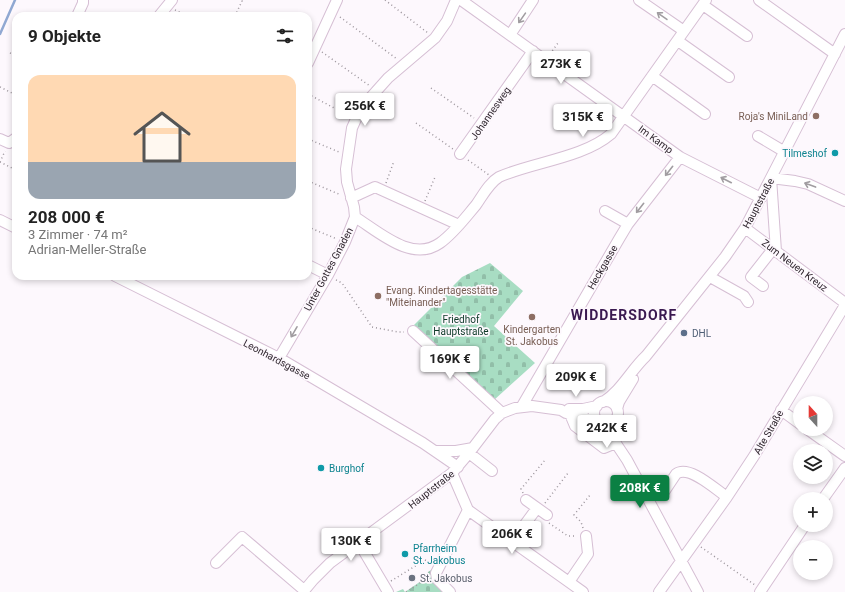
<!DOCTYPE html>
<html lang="de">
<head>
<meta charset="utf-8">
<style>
  body { margin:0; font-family:Roboto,sans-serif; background:#f6f6f6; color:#222; height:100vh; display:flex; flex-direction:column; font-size:15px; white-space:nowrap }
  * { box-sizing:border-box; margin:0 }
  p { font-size:13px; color:#767676 }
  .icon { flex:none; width:22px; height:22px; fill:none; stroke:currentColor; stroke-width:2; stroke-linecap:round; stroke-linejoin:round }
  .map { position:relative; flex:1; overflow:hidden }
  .details { position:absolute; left:12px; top:12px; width:300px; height:268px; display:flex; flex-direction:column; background:#fff; border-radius:12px; box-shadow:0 2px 6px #0003 }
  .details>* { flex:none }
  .needle { width:26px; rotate:339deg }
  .controls { position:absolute; left:793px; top:396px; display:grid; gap:8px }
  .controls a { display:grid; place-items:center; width:40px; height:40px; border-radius:50%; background:#fff; box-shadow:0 2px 6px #0003; font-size:20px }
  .price { position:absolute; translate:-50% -34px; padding:0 9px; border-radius:4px; background:#fff; color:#222; font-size:13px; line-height:26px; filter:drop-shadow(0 1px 2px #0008) }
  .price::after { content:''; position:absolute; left:50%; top:24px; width:12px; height:9px; margin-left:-6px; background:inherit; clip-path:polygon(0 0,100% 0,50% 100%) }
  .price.active { background:#0b8043; color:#fff }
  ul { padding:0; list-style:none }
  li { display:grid; align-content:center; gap:8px; height:212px; padding:0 16px }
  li+li { border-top:1px solid #e0e0e0 }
  li span { display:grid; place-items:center; height:124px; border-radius:12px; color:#555 }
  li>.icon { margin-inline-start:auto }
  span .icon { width:72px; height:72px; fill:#fffc; stroke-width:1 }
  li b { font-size:17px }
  h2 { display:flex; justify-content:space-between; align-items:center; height:48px; padding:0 16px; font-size:17px }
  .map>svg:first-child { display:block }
  .cemetery { fill:url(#cemetery-stones) }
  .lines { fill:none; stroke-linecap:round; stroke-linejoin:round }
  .stream { stroke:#90a8d2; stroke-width:2.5 }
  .minor-casing { stroke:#d6bfd4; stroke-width:12 }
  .path { stroke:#9d969d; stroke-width:1.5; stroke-dasharray:1 3; stroke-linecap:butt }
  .minor { stroke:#fff; stroke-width:10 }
  .oneway { stroke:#a19da1 }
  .education-dot { fill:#8d6e63; stroke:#fdf8fd; stroke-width:1.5 }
  .culture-dot { fill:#0f9aa8; stroke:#fdf8fd; stroke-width:1.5 }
  .service-dot { fill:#5c6f8a; stroke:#fdf8fd; stroke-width:1.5 }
  .worship-dot { fill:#6b7280; stroke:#fdf8fd; stroke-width:1.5 }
  .labels { text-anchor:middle; stroke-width:3.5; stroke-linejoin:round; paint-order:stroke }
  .street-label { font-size:10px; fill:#2f262e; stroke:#fdf8fd }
  .education-label { font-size:10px; fill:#785e54; stroke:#fdf8fd; text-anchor:end }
  .culture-label { font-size:10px; fill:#0d838f; stroke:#fdf8fd; text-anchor:start }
  .park-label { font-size:10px; fill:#0c3927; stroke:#fdf8fd }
  .service-label { font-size:10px; fill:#4e5e75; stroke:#fdf8fd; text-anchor:start }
  .worship-label { font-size:10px; fill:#5b616d; stroke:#fdf8fd; text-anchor:start }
  .district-label { font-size:14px; font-weight:bold; letter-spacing:1px; fill:#3a1950; stroke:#fdf8fd }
</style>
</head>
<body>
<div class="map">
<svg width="845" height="592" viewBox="0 0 845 592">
  <defs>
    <pattern id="cemetery-stones" width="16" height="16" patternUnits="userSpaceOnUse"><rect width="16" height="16" fill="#a8ddc3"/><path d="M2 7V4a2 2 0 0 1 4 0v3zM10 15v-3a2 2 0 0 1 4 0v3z" fill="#91bea8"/></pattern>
  </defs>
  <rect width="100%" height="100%" fill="#fdf8fd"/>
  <!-- cemetery -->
  <path class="cemetery" d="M490 263 523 291 494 326 535 363 494 400 414 325 462 277Z
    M431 570 435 584 444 592H396L403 589 405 592 427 577 428 572Z"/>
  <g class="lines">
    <!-- stream -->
    <path class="stream" d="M0 34 15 0"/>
    <!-- minor casing -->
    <g class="minor-casing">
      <path id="minor" d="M461 0 680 157 761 198
        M639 0 684 31
        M759 0 835 54
        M703 5 747 36
        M77 16 83 3V0
        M159 16 172 0
        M510 35 533 0
        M678 41 729 77
        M308 63 337 0
        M652 76 705 114
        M758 136 785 152
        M0 139 9 143 16 138
        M460 154 533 51
        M351 198 375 187 459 225
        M605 211 628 224
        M355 217C379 232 412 263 440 243 454 233 465 218 476 205 483 195 489 183 499 177 533 162 583 158 611 134L706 0
        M0 220 16 228
        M745 228 845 303
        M776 251 771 178 795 181 808 184 845 201
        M308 265 328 275
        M115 276 279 358 423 443 458 467
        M710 277 744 296 748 302
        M763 286 751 277 773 249
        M413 331 502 413
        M279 358 328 275 345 242 355 217 354 207 347 182 346 169 352 128 356 119 363 106 388 78 435 38 447 21 456 0
        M594 413a12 12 0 1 1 24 0a12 12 0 1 1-24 0Z
        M603 402C621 391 631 370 646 356L725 257 745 228 845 34
        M522 406 619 239 628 224 680 157
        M569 409H583L597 406
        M617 409 619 402 633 379
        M781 410 800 424
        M570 414 575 426 604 448 616 443
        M603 424 627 460 698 592
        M807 429 845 456
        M435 451H456L473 448
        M469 453 492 471
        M452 473 468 510 583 592
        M662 495 676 474C689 464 716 490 727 497
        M823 499 845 468
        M526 500 547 515
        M512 542 537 508
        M359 543 388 592
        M216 563 242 537 304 590
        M569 582 588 554 586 536
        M303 592 313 580 330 563 452 473 469 453 495 419 502 413 515 408 532 406 561 410 566 413 597 421
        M450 592 437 579 436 573 468 510
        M659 592 727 497 754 456 845 305
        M760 592 805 525"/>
    </g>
    <!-- path -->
    <path class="path" d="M385 0 428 33
      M175 10 188 16
      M235 16 242 1 240 0
      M340 17 397 59
      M322 52 370 86
      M10 53 16 56
      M550 54 558 43
      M0 87 16 95
      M431 88 474 118
      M308 94 349 116
      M416 123 453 149
      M308 139 339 152
      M468 160 489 175
      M0 162 5 151
      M0 162 16 170
      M308 181 341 195
      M386 183 394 161
      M425 201 435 177
      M308 227 337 239
      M336 280 342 283 372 327 398 332H404
      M523 493 521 489 545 460
      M545 503 568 473
      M549 523 568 536H577
      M583 528 581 522 574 515 590 495
      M701 547 755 585
      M391 581 425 560 432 564
      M406 592 428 578"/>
    <!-- minor -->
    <use href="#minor" class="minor"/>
  </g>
  <!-- one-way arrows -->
  <defs><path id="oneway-shaft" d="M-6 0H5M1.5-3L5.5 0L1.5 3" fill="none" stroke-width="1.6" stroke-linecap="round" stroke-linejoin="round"/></defs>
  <g class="oneway">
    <use href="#oneway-shaft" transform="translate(662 16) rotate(-145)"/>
    <use href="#oneway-shaft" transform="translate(522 18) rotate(125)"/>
    <use href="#oneway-shaft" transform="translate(669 171) rotate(128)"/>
    <use href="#oneway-shaft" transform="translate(726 180) rotate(-153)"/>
    <use href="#oneway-shaft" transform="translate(810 185) rotate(-160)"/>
    <use href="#oneway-shaft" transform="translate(640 208) rotate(128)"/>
    <use href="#oneway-shaft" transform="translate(294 332) rotate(120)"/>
  </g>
  <!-- markers -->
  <g class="education-dot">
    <circle cx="816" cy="116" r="4"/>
    <circle cx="378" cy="296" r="4"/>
    <circle cx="532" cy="317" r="4"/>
  </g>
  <g class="culture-dot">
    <circle cx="835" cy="153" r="4"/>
    <circle cx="321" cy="468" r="4"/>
    <circle cx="405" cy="554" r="4"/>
  </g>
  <circle class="service-dot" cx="684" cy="333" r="4"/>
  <circle class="worship-dot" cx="412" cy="578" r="4"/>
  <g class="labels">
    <!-- street labels -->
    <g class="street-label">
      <text transform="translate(490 113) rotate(-55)" y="4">Johannesweg</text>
      <text transform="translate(656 139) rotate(36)" y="4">Im Kamp</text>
      <text transform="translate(758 203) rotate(-62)" y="4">Hauptstraße</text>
      <text transform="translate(795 265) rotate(37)" y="4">Zum Neuen Kreuz</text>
      <text transform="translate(602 267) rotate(-60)" y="4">Heckgasse</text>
      <text transform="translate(328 269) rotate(-62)" y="4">Unter Gottes Gnaden</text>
      <text transform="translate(277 359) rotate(28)" y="4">Leonhardsgasse</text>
      <text transform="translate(768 432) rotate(-60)" y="4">Alte Straße</text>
      <text transform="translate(431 489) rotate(-38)" y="4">Hauptstraße</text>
    </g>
    <!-- education labels -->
    <g class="education-label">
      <text x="808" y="120">Roja's MiniLand</text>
      <text x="386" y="294" text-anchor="start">Evang. Kindertagesstätte<tspan x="386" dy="12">"Miteinander"</tspan></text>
      <text x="532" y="333" text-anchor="middle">Kindergarten<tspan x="532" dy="12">St. Jakobus</tspan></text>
    </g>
    <!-- culture labels -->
    <g class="culture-label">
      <text x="827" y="157" text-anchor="end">Tilmeshof</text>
      <text x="329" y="472">Burghof</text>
      <text x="413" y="552">Pfarrheim<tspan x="413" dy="12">St. Jakobus</tspan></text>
    </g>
    <!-- park labels -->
    <g class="park-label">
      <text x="461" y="323">Friedhof<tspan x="461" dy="12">Hauptstraße</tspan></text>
    </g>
    <!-- service labels -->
    <g class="service-label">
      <text x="692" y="337">DHL</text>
    </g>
    <!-- worship labels -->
    <g class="worship-label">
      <text x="420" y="582">St. Jakobus</text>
    </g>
    <!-- district labels -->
    <g class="district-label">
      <text x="624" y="320">WIDDERSDORF</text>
    </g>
  </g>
</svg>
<div class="controls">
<a><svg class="needle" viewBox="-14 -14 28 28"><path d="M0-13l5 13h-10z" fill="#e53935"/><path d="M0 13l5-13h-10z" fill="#767676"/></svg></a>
<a><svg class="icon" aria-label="layers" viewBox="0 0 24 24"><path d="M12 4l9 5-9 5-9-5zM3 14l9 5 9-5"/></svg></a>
<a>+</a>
<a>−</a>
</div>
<b class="price" style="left:561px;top:85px">273K €</b>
<b class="price" style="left:365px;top:127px">256K €</b>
<b class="price" style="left:583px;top:138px">315K €</b>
<b class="price" style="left:450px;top:380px">169K €</b>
<b class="price" style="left:576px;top:398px">209K €</b>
<b class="price" style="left:607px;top:449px">242K €</b>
<b class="price active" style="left:640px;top:509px">208K €</b>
<b class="price" style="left:512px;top:555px">206K €</b>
<b class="price" style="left:351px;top:562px">130K €</b>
<section class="details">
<h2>9 Objekte<svg class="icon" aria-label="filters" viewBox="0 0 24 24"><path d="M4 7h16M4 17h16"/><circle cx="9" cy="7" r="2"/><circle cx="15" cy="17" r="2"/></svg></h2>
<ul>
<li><span style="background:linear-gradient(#ffd9b3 70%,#9aa5b1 0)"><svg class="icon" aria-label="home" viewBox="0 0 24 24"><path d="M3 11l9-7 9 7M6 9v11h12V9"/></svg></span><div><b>208 000 €</b><p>3 Zimmer · 74 m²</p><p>Adrian-Meller-Straße</p></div></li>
</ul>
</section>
</div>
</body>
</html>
